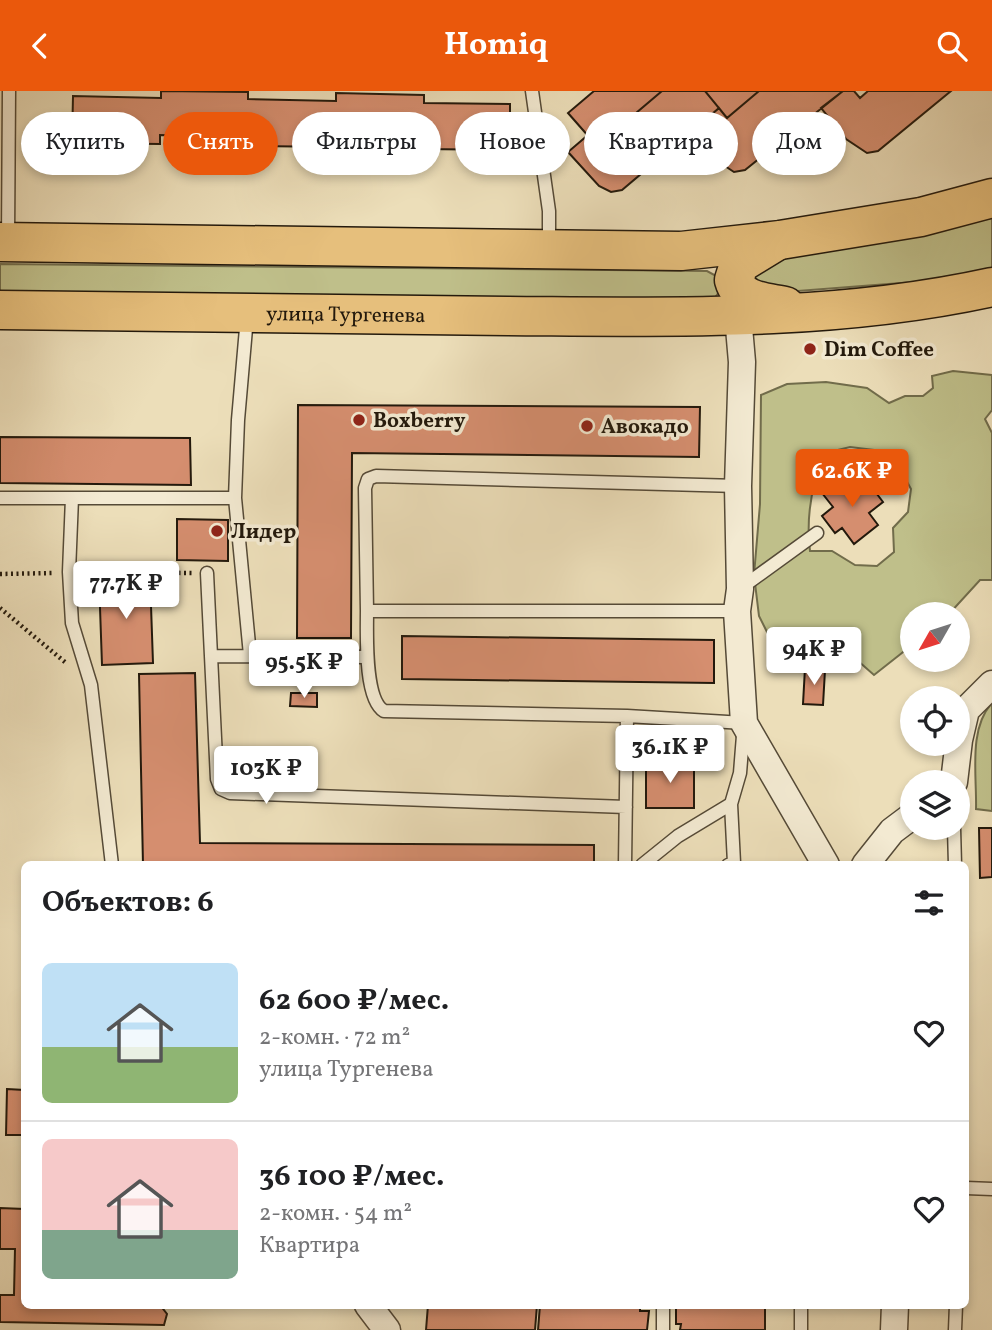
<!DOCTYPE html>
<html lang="ru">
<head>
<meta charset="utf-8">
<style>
  body { margin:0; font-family:Vollkorn,serif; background:#f6f6f6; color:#202124; height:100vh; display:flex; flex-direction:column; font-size:26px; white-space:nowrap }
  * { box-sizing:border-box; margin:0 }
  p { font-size:23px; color:#757577 }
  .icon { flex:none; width:38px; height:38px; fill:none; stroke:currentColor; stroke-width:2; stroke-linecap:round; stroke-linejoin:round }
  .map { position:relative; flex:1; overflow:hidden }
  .side { position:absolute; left:21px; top:770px; width:948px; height:448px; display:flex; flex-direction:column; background:#fff; border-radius:10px; box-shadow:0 4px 10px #0003 }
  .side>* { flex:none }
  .banner { position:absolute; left:21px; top:21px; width:950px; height:63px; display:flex; gap:14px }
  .needle { width:46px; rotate:231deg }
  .controls { position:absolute; left:900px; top:511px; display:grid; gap:14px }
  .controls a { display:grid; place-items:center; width:70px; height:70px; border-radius:50%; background:#fff; box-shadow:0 4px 10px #0003; font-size:35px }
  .price { position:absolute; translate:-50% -60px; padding:0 16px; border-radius:7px; background:#fff; color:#222; font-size:23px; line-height:46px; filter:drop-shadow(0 2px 4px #0008) }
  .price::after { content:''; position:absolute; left:50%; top:42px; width:21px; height:16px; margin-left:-10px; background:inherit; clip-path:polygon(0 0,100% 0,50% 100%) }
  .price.selected { background:#ea580c; color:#fff }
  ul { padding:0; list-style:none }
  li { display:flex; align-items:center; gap:21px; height:175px; padding:0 21px }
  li+li { border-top:2px solid #e0e0e0 }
  li span { display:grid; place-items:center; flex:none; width:196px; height:140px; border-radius:10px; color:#555 }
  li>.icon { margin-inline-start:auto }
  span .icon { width:84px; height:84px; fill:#fffc; stroke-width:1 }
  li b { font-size:30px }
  h2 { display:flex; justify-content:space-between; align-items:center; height:84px; padding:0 21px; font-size:30px }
  .pill { padding:0 24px; border-radius:32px; background:#fff; box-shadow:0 4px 10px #0003; font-size:24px; line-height:63px }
  .pill.selected { background:#ea580c; color:#fff }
  header { display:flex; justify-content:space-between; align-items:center; height:91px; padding:0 21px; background:#ea580c; color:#fff; font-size:32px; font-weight:700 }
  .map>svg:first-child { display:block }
  .green { fill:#bfbf8a; stroke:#716c4b; stroke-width:2; fill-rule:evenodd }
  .building { fill:#d58e6f; stroke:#23190c; stroke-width:2 }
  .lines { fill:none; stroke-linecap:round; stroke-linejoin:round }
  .lane-casing { stroke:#554a37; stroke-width:15 }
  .street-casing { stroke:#554a37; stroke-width:29 }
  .primary-casing { stroke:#23190c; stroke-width:41 }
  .path { stroke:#23190c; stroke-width:4.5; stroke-dasharray:2 3.5; stroke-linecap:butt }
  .lane { stroke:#f3ead2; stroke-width:12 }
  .street { stroke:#f3ead2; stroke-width:26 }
  .primary { stroke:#e6bf7c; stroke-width:38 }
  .poi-dot { fill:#8f2418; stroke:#f3ead2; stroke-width:2.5 }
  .labels { text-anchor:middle; stroke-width:7; stroke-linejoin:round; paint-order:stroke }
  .street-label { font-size:21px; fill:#23190c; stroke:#f3ead2 }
  .poi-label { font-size:21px; font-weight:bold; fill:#23190c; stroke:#f3ead2; text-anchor:start }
</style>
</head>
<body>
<header><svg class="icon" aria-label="back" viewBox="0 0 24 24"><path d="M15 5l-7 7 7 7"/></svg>Homiq<svg class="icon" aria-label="search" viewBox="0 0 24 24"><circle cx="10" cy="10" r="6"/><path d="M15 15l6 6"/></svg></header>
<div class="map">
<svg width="992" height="1239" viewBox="0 0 992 1239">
  <rect width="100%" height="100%" fill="#ecdeb9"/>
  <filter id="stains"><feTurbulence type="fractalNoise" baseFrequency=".00286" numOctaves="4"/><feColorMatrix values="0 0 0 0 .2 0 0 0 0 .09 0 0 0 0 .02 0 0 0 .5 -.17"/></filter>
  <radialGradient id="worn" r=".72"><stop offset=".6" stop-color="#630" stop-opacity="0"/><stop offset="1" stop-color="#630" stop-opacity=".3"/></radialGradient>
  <!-- green -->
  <path class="green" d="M992 127V178L940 189 760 203 748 173Z
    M0 173 707 180 718 186 721 198 714 208 0 207Z
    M953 280 992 284V319L985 328 992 342V489H980L949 523H912V554L874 584 841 555 810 567 774 555 759 525 754 484 760 413 761 304 787 293 826 291 867 297 889 312 905 305H923L933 297 932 285ZM850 356 882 360 899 376 911 398 908 421 893 437 894 461 877 475 855 474 832 460H810C806 427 812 392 825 362Z
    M992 612V720L976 718C977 685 968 638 992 612Z"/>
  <!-- building -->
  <path class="building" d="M161 0 248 1V8L336 10V2L424 4V12L510 13V59L423 58V49L337 47V56L247 55 248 46 160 44V53L72 52 73 5 161 7Z
    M594 0H662L597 55 568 22Z
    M662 0H705L719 17 622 99 611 101 599 95 568 61 588 44 597 55Z
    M705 0H759L727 27Z
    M759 0H843L745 79 734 81 713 67 691 41 719 17 727 27Z
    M843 0H854L860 7 868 0H951L878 60 867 62 846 48 821 17Z
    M298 314 700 316 699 366 352 362 351 547H297Z
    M0 346 190 347 191 394 0 392Z
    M844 385 855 399 867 390 883 411 869 422 878 434 854 453 842 437 835 442 822 425 833 416 822 402Z
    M177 428 228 429V470L177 469Z
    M150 486 153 572 102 574 99 488Z
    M402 545 714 549V592L402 588Z
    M805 577 825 579 823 614 803 613Z
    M195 582 200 752 594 754V774H143L139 583Z
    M291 602H317V616L290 615Z
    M646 672H694V717H646Z
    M979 737H992V786L980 787Z
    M7 998 24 999V1044H6Z
    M0 1117 24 1118V1214H160L167 1223 164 1234 0 1231V1204H14L15 1158H0Z
    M428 1214H537L535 1239H426Z
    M540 1214H640V1220H649L647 1239H538Z
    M676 1214H765V1239H680L681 1233H676Z"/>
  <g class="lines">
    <!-- lane casing -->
    <g class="lane-casing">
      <path id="lane" d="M532 0 549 120V153
        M8 147 9 0
        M247 226 238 329 235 407 250 564
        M0 407H235
        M72 407 69 481 72 532 91 594 112 774
        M207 482 211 565 367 566
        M741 497 817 442
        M367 520C367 543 364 608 384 620L627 625
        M737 520H367L365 397 368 388 376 385 738 395
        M211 565 217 688 221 698 230 702 626 716
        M954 737 955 774
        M625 774 627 625 744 632 740 682 731 713 734 772 728 774
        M642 774 678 745 731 713
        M966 1097 992 1098
        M663 1239V1214
        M801 1239V1214
        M955 1239 956 1214"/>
    </g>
    <!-- street casing -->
    <g class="street-casing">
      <path id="street" d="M738 225 742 271 738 395 740 498 737 520 744 632 826 774
        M954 691 959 649 966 619 992 593
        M865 774 892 740 912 725
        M368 1214 387 1239
        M894 1239 895 1214"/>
    </g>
    <!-- primary casing -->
    <g class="primary-casing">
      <g id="primary">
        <path d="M0 151 681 160 780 149 921 126 992 107"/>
        <path d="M775 151 739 173 734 189C740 211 766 211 785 215"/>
        <path id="s1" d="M0 219C169 221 338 223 508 225 669 226 833 231 992 196"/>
      </g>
    </g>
    <!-- path -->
    <path class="path" d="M85 481 192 482
      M0 483 55 482
      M0 517 66 572"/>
    <!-- lane -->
    <use href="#lane" class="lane"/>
    <!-- street -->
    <use href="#street" class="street"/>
    <!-- primary -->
    <use href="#primary" class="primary"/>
  </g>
  <!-- markers -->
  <g class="poi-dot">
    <circle cx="810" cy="258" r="7"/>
    <circle cx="359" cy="329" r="7"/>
    <circle cx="587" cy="335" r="7"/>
    <circle cx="217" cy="440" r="7"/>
  </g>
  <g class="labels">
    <!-- street labels -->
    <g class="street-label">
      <text dy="7" stroke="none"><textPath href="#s1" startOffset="346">улица Тургенева</textPath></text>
    </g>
    <!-- poi labels -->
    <g class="poi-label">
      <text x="824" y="265">Dim Coffee</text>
      <text x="373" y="336">Boxberry</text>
      <text x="601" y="342">Авокадо</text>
      <text x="231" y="447">Лидер</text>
    </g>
  </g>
  <rect width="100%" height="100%" filter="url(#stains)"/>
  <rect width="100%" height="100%" fill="url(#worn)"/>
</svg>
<div class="controls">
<a><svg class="needle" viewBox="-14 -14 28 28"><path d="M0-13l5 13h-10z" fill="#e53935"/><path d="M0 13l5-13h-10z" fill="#757577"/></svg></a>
<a><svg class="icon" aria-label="locate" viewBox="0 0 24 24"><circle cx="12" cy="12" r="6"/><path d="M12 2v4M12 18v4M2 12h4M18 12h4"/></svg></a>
<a><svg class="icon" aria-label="layers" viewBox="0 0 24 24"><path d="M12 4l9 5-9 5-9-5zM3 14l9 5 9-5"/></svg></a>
</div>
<b class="price selected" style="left:852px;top:418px">62.6K ₽</b>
<b class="price" style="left:126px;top:530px">77.7K ₽</b>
<b class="price" style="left:814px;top:596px">94K ₽</b>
<b class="price" style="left:304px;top:609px">95.5K ₽</b>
<b class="price" style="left:670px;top:694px">36.1K ₽</b>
<b class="price" style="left:266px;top:715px">103K ₽</b>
<div class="banner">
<a class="pill">Купить</a>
<a class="pill selected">Снять</a>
<a class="pill">Фильтры</a>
<a class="pill">Новое</a>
<a class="pill">Квартира</a>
<a class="pill">Дом</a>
</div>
<section class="side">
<h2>Объектов: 6<svg class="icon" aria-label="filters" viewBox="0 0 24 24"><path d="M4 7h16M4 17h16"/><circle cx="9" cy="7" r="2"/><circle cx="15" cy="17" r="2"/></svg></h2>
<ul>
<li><span style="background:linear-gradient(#bfe0f5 60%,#8fb573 0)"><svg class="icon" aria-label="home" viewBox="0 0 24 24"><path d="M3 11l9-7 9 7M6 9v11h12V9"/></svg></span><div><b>62 600 ₽/мес.</b><p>2-комн. · 72 m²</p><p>улица Тургенева</p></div><svg class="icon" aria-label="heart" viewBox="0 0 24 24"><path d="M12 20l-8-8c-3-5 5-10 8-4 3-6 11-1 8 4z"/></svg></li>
<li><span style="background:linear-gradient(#f6c9c9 65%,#7fa58c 0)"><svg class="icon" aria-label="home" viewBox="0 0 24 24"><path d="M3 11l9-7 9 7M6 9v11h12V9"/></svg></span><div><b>36 100 ₽/мес.</b><p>2-комн. · 54 m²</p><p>Квартира</p></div><svg class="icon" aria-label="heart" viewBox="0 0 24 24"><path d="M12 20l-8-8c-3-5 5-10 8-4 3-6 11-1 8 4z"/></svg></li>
</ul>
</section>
</div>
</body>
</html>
